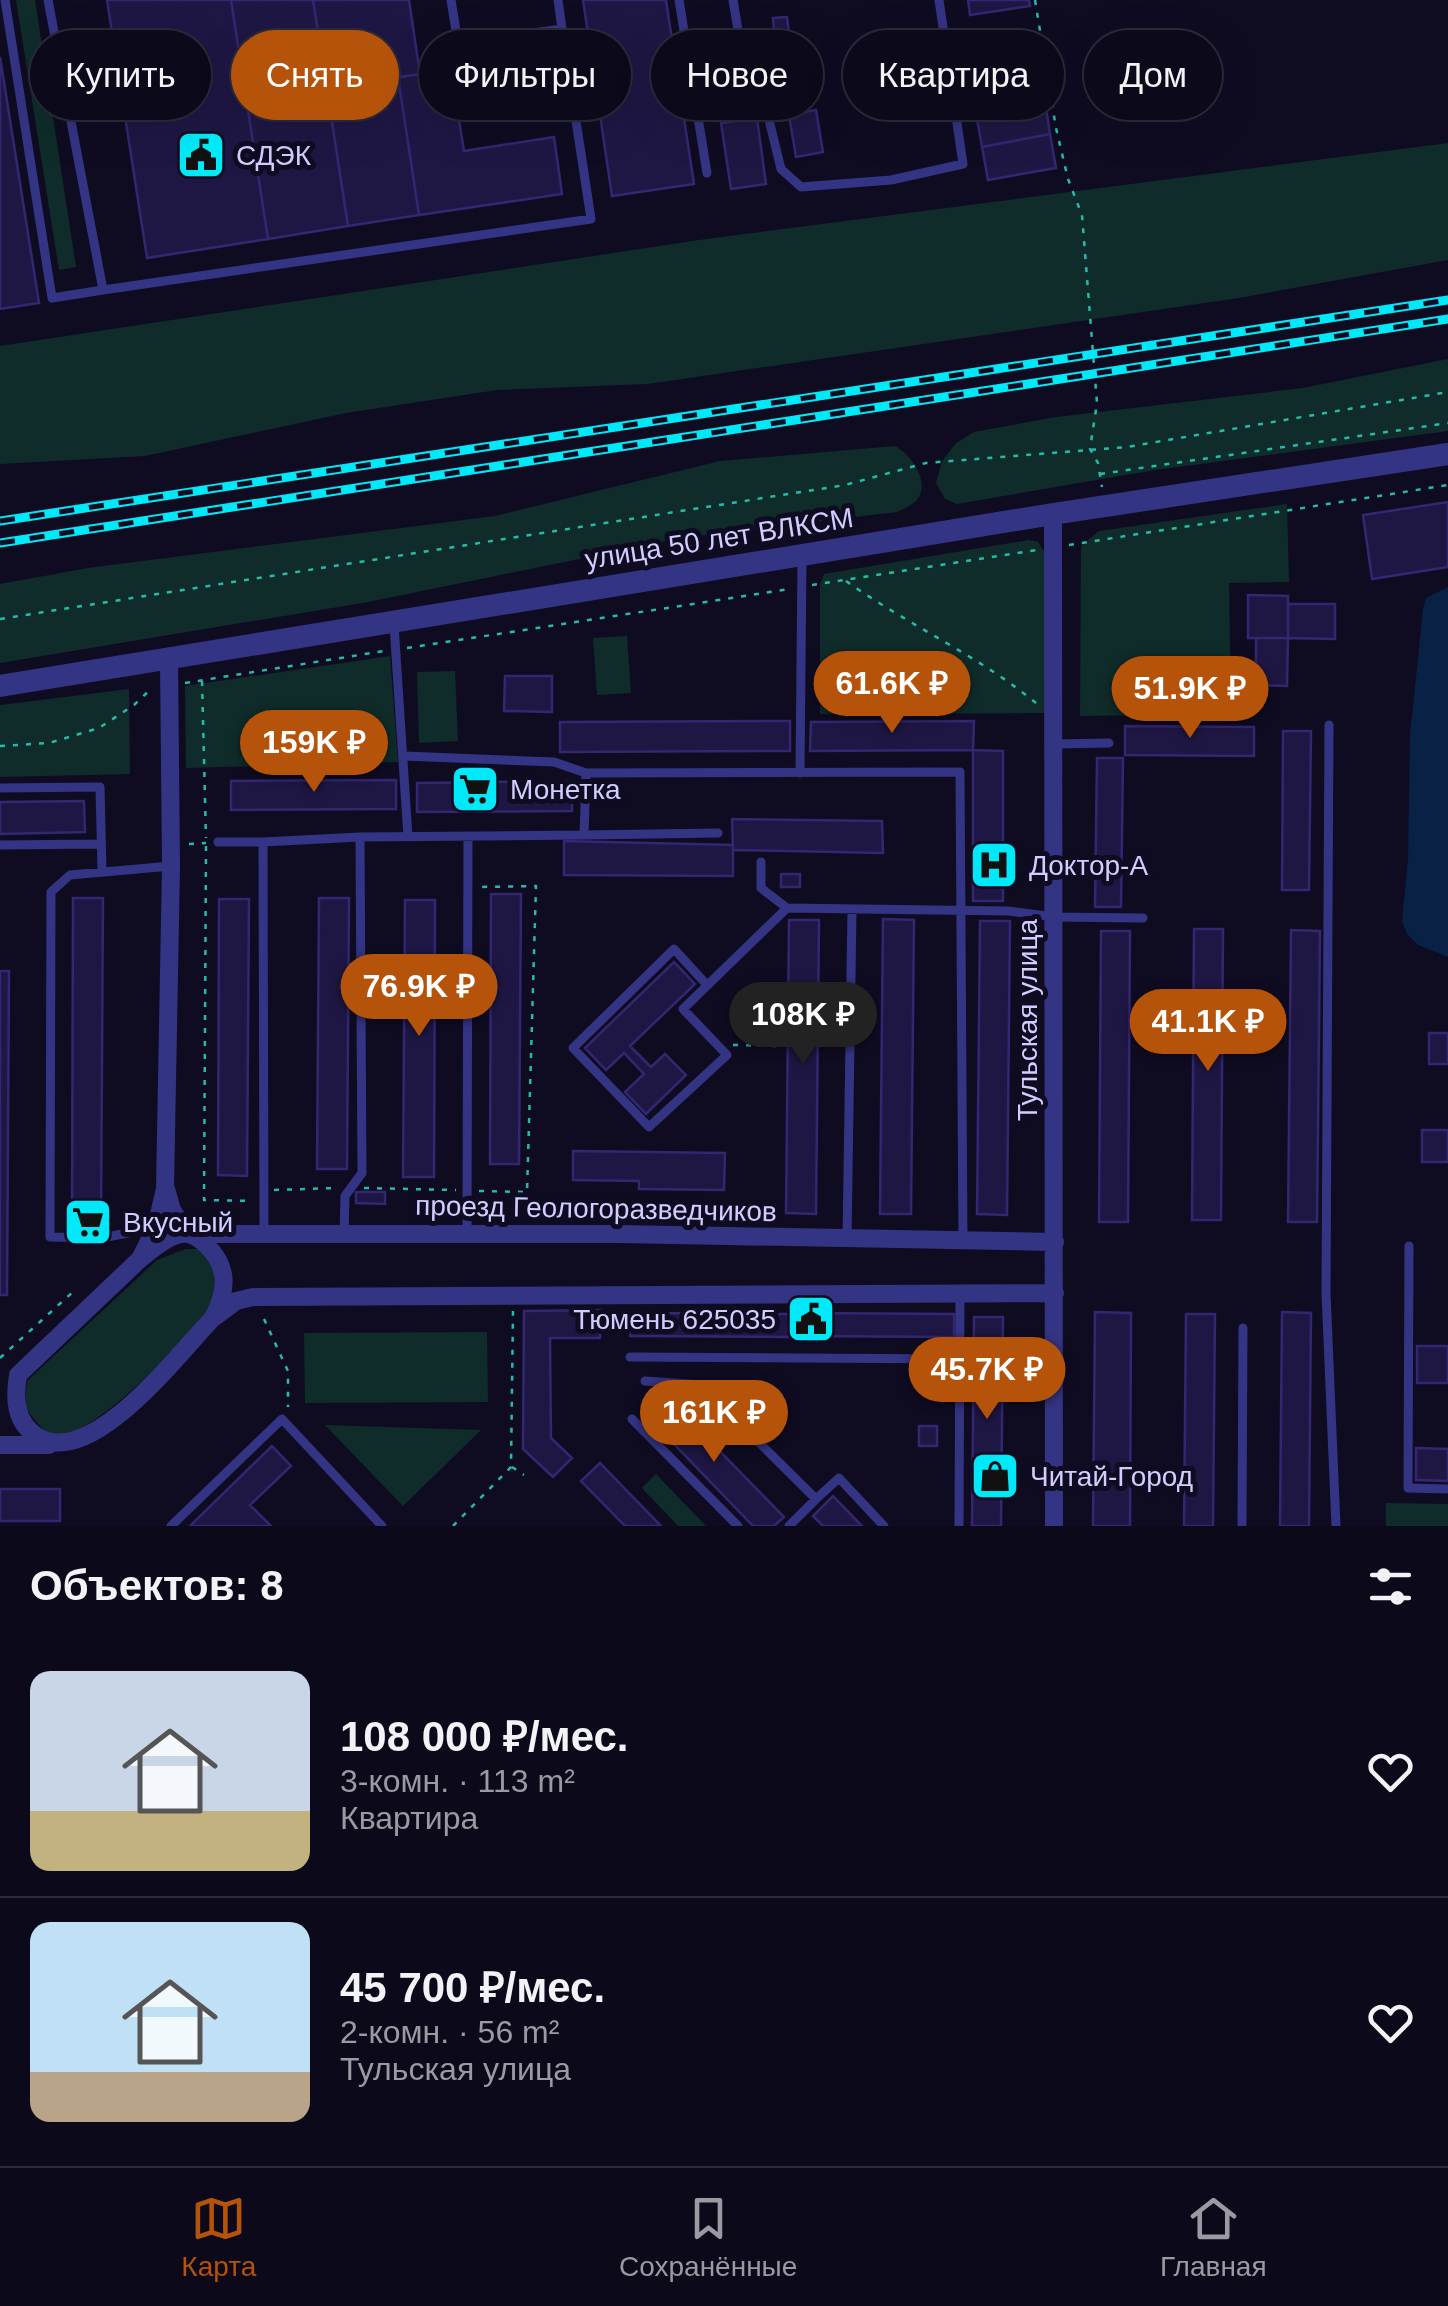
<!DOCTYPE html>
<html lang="ru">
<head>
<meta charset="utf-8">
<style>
  body { margin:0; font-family:Helvetica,sans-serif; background:#191727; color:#f1f3f6; height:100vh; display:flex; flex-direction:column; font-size:38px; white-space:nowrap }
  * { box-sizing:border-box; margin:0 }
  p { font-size:32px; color:#9a9aa2 }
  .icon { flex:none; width:55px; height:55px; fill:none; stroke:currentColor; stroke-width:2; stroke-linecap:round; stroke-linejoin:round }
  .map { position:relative; height:1526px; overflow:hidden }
  .sheet { display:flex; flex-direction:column; background:#0b091a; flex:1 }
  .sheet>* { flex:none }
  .top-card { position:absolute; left:30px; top:30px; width:1390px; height:90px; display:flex; gap:20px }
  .price { position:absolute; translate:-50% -85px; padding:0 22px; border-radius:35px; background:#b45309; color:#fff; font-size:32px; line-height:65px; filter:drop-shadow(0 2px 5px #0008) }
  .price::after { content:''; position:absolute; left:50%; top:60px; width:30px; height:22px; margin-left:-15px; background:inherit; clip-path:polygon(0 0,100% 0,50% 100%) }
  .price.current { background:#222; color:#fff }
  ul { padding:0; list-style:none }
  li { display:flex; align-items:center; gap:30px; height:250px; padding:0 30px }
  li+li { border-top:2px solid #2b2a39 }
  li span { display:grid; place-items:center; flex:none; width:280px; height:200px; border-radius:20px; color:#555 }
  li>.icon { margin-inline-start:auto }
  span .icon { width:120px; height:120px; fill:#fffc; stroke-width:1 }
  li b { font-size:42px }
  h2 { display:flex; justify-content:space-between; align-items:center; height:120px; padding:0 30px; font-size:42px }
  .chip { padding:0 35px; border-radius:45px; background:#0b091a; box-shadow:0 10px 40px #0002,0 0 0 2px #2b2a39; font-size:35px; line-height:90px }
  .chip.current { background:#b45309; color:#fff }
  .dock { display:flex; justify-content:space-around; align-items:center; height:140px; border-top:2px solid #2b2a39; background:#0b091a; font-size:28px; color:#9a9aa2 }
  .dock a { display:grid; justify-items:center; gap:5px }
  .dock .current { color:#b45309 }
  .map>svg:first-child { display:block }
  .green { fill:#0f2c2a }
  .water { fill:#082145 }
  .building { fill:#1e1744; stroke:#332772; stroke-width:2.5 }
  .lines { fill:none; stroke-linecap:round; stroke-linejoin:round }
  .path { stroke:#26baab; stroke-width:2.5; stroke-dasharray:5 8; stroke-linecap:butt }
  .service { stroke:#343484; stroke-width:9 }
  .minor { stroke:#343484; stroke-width:18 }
  .tertiary { stroke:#343484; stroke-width:22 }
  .rail-casing { stroke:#00e9f8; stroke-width:9 }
  .rail { stroke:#0f0c22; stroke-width:5; stroke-dasharray:15; stroke-linecap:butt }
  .labels { text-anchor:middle; stroke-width:10; stroke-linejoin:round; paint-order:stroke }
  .poi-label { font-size:28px; fill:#d1cdff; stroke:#0f0c22; text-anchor:start }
  .street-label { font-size:28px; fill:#d1cdff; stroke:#0f0c22 }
</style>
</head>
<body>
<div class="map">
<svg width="1448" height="1526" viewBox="0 0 1448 1526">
  <rect width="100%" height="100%" fill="#0f0c22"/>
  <!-- green -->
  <path class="green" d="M16 0H35L76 267 59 270Z
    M1448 143V260L1239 298 648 384 497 390 346 413 145 456 0 464V346L699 240Z
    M1448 359V431L1155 470 957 504 945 499 936 483 942 461 956 443 974 432 1056 417 1303 388Z
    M895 446C910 454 929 479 919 497 914 505 905 508 897 512L682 538 368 602 0 663V584L88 568 495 516 720 461Z
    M1287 504 1289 582 1229 583 1231 714 1080 716 1081 546 1099 531Z
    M1029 540 1038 542 1045 553 1047 713 820 714V584L824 574Z
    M627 636 631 693 597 695 593 638Z
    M390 656 398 762 186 768 185 686Z
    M455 671 458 741 419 743 417 672Z
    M129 689 130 774 0 777V705Z
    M186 1249H198L214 1266C215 1282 215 1296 207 1311 190 1340 92 1435 60 1436 44 1436 33 1417 25 1407L27 1381 157 1260Z
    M487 1332 488 1402 305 1403 304 1333Z
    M325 1425 481 1430 403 1506Z
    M656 1474 706 1526H678L642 1488Z
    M1386 1503 1448 1504V1526H1386Z"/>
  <!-- water -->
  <path class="water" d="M1448 587V957L1418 945 1407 934 1402 921 1408 859 1410 735 1423 609 1426 598Z"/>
  <!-- building -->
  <path class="building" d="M107 0H231L268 239 147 258Z
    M231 0H313L348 226 268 239Z
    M313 0H409L420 74 327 89Z
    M583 0H666L694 184 612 196Z
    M968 0H1029L1030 6 970 15Z
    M787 17 790 43 775 44 773 18Z
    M1035 38 1040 68 966 82 960 52Z
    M0 57 39 303 0 309Z
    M799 66 803 96 788 98 783 68Z
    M451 70 464 151 554 137 562 194 419 215 398 77Z
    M398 77 419 215 348 226 327 89Z
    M1045 101 1050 134 982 147 976 113Z
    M816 110 823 152 796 157 789 115Z
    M757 118 766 184 731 189 721 123Z
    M1050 134 1056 168 988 180 982 147Z
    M1448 502V567L1372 579 1363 515Z
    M1248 595 1288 596V638H1248Z
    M1288 604H1335V639L1288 638Z
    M1256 638H1288L1287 686 1256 685Z
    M505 676H552V712L504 711Z
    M790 721V751L560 752V722Z
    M974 721 973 750 810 751 811 722Z
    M1125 726 1254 727V756L1125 755Z
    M1283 731H1311L1309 890H1282Z
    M973 750 1003 751V901H973Z
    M1097 758H1123L1121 907H1095Z
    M396 780V809L231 810V781Z
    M572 781V811L417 812V783Z
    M84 801 85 832 0 834V802Z
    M732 819 882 821 883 853 733 850Z
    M564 841 733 845V876L564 875Z
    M781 874H800V887H781Z
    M491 894H521L519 1164H490Z
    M73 898H103L101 1223H72Z
    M319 898H349L347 1169H317Z
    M219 899H249L247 1176 218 1175Z
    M405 900H435L434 1177H403Z
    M883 919 914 920 911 1214H880Z
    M789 920H819L816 1214 786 1213Z
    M980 921H1010L1007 1215 977 1214Z
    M1194 929H1223L1221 1220H1192Z
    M1291 930 1320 931 1317 1222H1288Z
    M1101 931H1130L1128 1222H1099Z
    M674 962 695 984 630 1046 651 1067 665 1054 686 1075 646 1114 625 1092 644 1074 624 1053 606 1070 585 1048Z
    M0 971H9L7 1295H0Z
    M1429 1033H1448V1064H1429Z
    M1422 1130H1448V1162H1422Z
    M573 1151 725 1153 724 1190 639 1189V1181L573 1180Z
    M356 1192H385V1204L356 1203Z
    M601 1310 600 1338H550L551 1438 572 1458 553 1477 523 1449 524 1311Z
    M1095 1312 1131 1313 1130 1526H1093Z
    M1282 1312 1311 1313 1309 1526H1280Z
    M630 1313 789 1314V1337L630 1336Z
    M804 1313 954 1314V1337L804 1336Z
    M1186 1314H1215L1213 1526H1184Z
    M974 1317H1003L1001 1526H972Z
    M1417 1346H1448V1383H1417Z
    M667 1397 784 1517 774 1526H753L647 1416Z
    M919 1426H937V1446H919Z
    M272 1446 291 1466 250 1505 271 1526H190Z
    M1416 1448 1448 1449V1481L1416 1480Z
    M600 1463 661 1526H625L581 1481Z
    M0 1489H60V1521H0Z
    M833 1496 862 1526H823L813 1516Z"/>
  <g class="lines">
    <!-- path -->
    <path class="path" d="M1035 0 1056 128 1068 179 1082 215 1097 403 1090 449 1098 463 1102 487
      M1100 474 1448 423
      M1069 545 1448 485
      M846 581C908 625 979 656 1036 703
      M812 585 1037 550
      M0 619 845 485 926 463 1127 447 1448 392
      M407 648 790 589
      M202 681 206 838
      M185 683 384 651
      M0 746 49 743 99 728 134 705 152 688
      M189 844 206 843
      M206 846 204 1200 252 1201
      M733 1045 776 1046
      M364 1188 456 1190
      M274 1190 336 1188
      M479 1191 527 1192 536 886 479 887
      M264 1319 288 1371V1407
      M0 1358 74 1291
      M512 1467 524 1475
      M453 1526 511 1467 513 1311"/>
    <!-- service -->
    <path class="service" d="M5 0 52 298 103 290
      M48 0 103 290 591 219 562 29
      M451 0 458 43 562 29 558 0
      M679 0 707 173
      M733 0 743 60 761 87 781 169 801 187 891 180 963 164 939 0
      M394 625 408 837
      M1329 725 1326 1293 1336 1526
      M1054 744 1109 743
      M404 756 554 762 586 773 960 772 963 1241
      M800 773 802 558
      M0 788 100 787 102 872
      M584 835 718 833
      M218 842H263
      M0 845 101 844
      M761 862V888L787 908
      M707 985 674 949 573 1048 649 1127 727 1055 683 1009 787 908 1008 911 1054 917 1143 918
      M153 1228 102 1238 50 1237 51 892 70 875 171 866
      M264 1234 263 842 360 837 584 835 586 773
      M344 1234 345 1196 362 1173 360 837
      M467 1234 468 836
      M847 1239 852 910
      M1409 1246 1408 1488 1448 1489
      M630 1357 960 1359
      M645 1381 701 1385 816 1499 789 1526
      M632 1419 738 1526
      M816 1499 839 1478 884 1526
      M171 1526 282 1419 382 1526
      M959 1526 960 1293
      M1242 1526 1243 1328"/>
    <!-- minor -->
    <path class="minor" d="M1053 514 1054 1526
      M166 1189 172 1210 188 1234H620L1055 1242
      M140 1259C153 1249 171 1232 188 1234 195 1235 204 1242 208 1247 230 1269 226 1293 213 1318 178 1354 92 1469 38 1437 15 1423 14 1399 18 1375L140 1259 156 1227 165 1189 171 866 169 661
      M216 1316 236 1301 253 1297 1055 1293
      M0 1445H49"/>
    <!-- tertiary -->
    <path class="tertiary" d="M0 686 1053 514 1448 454"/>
    <!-- rail casing -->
    <g class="rail-casing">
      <path id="rail" d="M0 521 1448 300
        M0 543 1448 319"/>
    </g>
    <!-- rail -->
    <use href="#rail" class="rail"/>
  </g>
  <!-- icons -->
  <defs>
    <g id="civic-square" transform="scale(2.5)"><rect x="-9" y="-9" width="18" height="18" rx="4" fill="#00e9f8" stroke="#0f0c22"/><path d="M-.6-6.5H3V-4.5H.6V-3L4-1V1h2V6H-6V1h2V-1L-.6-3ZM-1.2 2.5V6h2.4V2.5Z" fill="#111"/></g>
    <g id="supermarket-square" transform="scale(2.5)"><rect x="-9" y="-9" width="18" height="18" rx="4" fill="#00e9f8" stroke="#0f0c22"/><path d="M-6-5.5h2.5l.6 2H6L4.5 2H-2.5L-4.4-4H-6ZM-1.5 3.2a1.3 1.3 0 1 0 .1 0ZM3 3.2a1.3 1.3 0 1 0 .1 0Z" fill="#111"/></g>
    <g id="hospital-square" transform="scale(2.5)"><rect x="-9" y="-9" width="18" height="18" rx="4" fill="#00e9f8" stroke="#0f0c22"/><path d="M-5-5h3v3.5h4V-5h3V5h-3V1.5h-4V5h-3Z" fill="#111"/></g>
    <g id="shop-square" transform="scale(2.5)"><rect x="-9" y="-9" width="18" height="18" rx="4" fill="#00e9f8" stroke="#0f0c22"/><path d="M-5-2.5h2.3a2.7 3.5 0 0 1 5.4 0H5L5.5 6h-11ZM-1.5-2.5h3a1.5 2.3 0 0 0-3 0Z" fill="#111"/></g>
  </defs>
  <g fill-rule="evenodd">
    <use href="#civic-square" x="201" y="155"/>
    <use href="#supermarket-square" x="475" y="789"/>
    <use href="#hospital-square" x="994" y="865"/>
    <use href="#supermarket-square" x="88" y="1222"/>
    <use href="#civic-square" x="811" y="1319"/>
    <use href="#shop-square" x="995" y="1476"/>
  </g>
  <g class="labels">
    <!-- poi labels -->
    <g class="poi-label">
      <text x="236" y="165">СДЭК</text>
      <text x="510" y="799">Монетка</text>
      <text x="1029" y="875">Доктор-А</text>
      <text x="123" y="1232">Вкусный</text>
      <text x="776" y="1329" text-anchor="end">Тюмень 625035</text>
      <text x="1030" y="1486">Читай-Город</text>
    </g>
    <!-- street labels -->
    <g class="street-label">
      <text transform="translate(719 538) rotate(-9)" y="10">улица 50 лет ВЛКСМ</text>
      <text transform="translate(1027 1020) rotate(-90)" y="10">Тульская улица</text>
      <text transform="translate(596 1208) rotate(1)" y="10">проезд Геологоразведчиков</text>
    </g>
  </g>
</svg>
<b class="price" style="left:892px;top:736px">61.6K ₽</b>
<b class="price" style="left:1190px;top:741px">51.9K ₽</b>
<b class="price" style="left:314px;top:795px">159K ₽</b>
<b class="price" style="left:419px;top:1039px">76.9K ₽</b>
<b class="price current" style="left:803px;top:1067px">108K ₽</b>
<b class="price" style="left:1208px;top:1074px">41.1K ₽</b>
<b class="price" style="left:987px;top:1422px">45.7K ₽</b>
<b class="price" style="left:714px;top:1465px">161K ₽</b>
<div class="top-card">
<a class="chip">Купить</a>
<a class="chip current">Снять</a>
<a class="chip">Фильтры</a>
<a class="chip">Новое</a>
<a class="chip">Квартира</a>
<a class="chip">Дом</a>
</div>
</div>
<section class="sheet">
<h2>Объектов: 8<svg class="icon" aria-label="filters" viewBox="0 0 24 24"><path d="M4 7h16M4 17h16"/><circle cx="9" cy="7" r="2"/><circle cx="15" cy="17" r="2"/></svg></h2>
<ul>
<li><span style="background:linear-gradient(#c9d6e8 70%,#c2b280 0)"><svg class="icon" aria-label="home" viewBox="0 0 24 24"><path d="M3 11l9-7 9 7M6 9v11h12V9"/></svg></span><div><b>108 000 ₽/мес.</b><p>3-комн. · 113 m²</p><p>Квартира</p></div><svg class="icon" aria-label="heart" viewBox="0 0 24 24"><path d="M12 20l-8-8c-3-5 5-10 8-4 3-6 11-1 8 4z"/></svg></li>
<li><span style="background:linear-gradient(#bfe0f5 75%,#b9a48a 0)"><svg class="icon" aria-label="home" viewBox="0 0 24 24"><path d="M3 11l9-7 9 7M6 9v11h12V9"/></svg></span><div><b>45 700 ₽/мес.</b><p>2-комн. · 56 m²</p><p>Тульская улица</p></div><svg class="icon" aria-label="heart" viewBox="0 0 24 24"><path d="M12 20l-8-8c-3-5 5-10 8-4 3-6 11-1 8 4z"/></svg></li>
</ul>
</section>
<nav class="dock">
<a class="current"><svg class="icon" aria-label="map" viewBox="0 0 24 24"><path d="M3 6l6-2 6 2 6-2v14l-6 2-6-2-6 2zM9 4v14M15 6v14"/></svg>Карта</a>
<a><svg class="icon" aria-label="saved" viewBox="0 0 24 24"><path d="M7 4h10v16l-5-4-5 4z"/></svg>Сохранённые</a>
<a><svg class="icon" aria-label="home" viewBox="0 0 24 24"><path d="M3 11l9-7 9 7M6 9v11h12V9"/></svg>Главная</a>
</nav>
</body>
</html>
